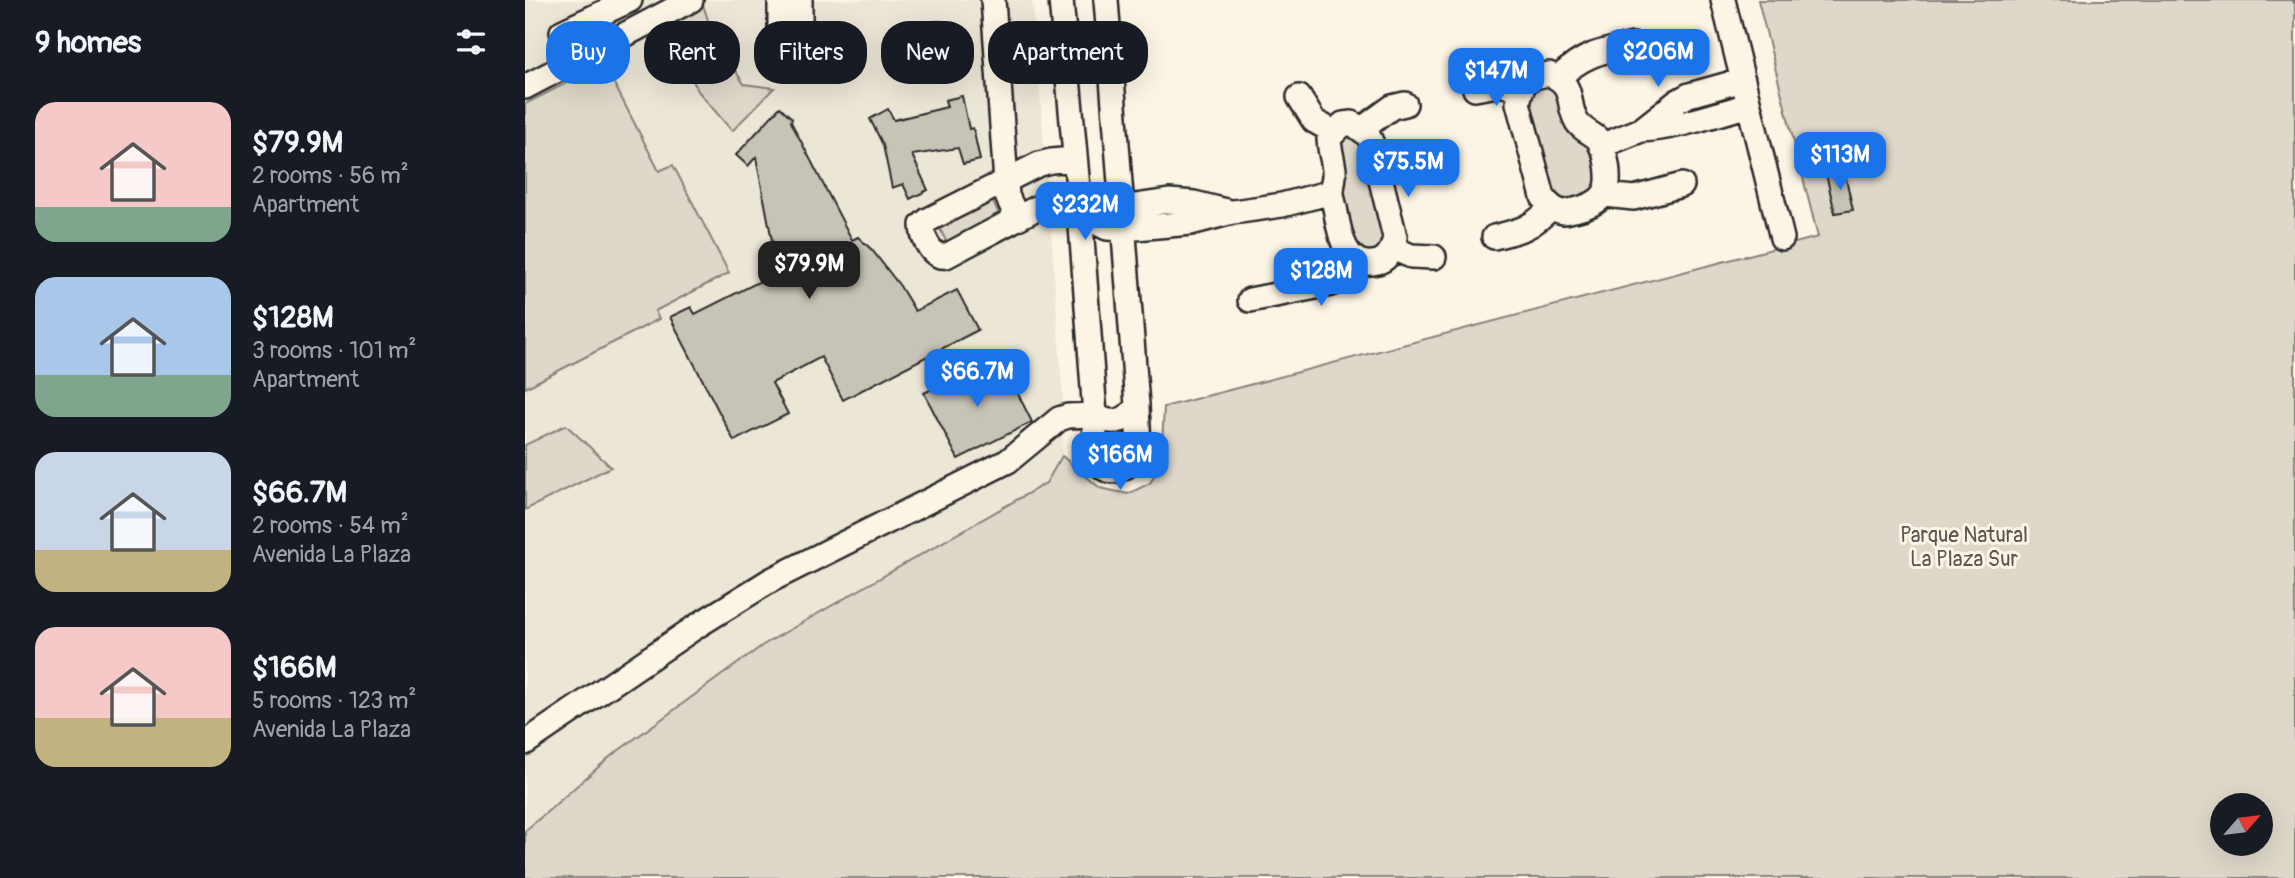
<!DOCTYPE html>
<html lang="en">
<head>
<meta charset="utf-8">
<style>
  body { margin:0; font-family:Pangolin,sans-serif; background:#242831; color:#f1f3f6; height:100vh; display:flex; flex-direction:column; font-size:26px; white-space:nowrap }
  * { box-sizing:border-box; margin:0 }
  p { font-size:23px; color:#9ea1a6 }
  .icon { flex:none; width:38px; height:38px; fill:none; stroke:currentColor; stroke-width:2; stroke-linecap:round; stroke-linejoin:round }
  .map { position:relative; flex:1; overflow:hidden }
  .side { display:flex; flex-direction:column; background:#171b24; width:525px }
  .side>* { flex:none }
  .top-card { position:absolute; left:21px; top:21px; width:665px; height:63px; display:flex; gap:14px }
  .needle { width:46px; rotate:62deg }
  .buttons { position:absolute; left:1685px; top:793px; display:grid; gap:14px }
  .buttons a { display:grid; place-items:center; width:63px; height:63px; border-radius:50%; background:#171b24; box-shadow:0 7px 28px #0002; font-size:35px }
  .price { position:absolute; translate:-50% -60px; padding:0 16px; border-radius:14px; background:#1a73e8; color:#fff; font-size:23px; line-height:46px; filter:drop-shadow(0 2px 4px #0008) }
  .price::after { content:''; position:absolute; left:50%; top:42px; width:21px; height:16px; margin-left:-10px; background:inherit; clip-path:polygon(0 0,100% 0,50% 100%) }
  .price.current { background:#222; color:#fff }
  ul { padding:0; list-style:none }
  li { display:flex; align-items:center; gap:21px; height:175px; padding:0 35px }
  li span { display:grid; place-items:center; flex:none; width:196px; height:140px; border-radius:21px; color:#555 }
  li>.icon { margin-inline-start:auto }
  span .icon { width:84px; height:84px; fill:#fffc; stroke-width:1 }
  li b { font-size:30px }
  h2 { display:flex; justify-content:space-between; align-items:center; height:84px; padding:0 35px; font-size:30px }
  .chip { padding:0 24px; border-radius:28px; background:#171b24; box-shadow:0 7px 28px #0002; font-size:24px; line-height:63px }
  .chip.current { background:#1a73e8; color:#fff }
  main { display:flex; flex:1; min-height:0 }
  .map>svg:first-child { display:block }
  .built { fill:#ece6d7 }
  .green { fill:#ded8ca; stroke:#84827a; stroke-width:2; fill-rule:evenodd }
  .lines { fill:none; stroke-linecap:round; stroke-linejoin:round }
  .stream { stroke:#7d7b74; stroke-width:4.5 }
  .building { fill:#c8c3b7; stroke:#2b2b2b; stroke-width:2 }
  .minor-casing { stroke:#2b2b2b; stroke-width:28 }
  .minor { stroke:#fcf5e5; stroke-width:23 }
  .labels { text-anchor:middle; stroke-width:6; stroke-linejoin:round; paint-order:stroke }
  .park-label { font-size:21px; fill:#585653; stroke:#fcf5e5 }
</style>
</head>
<body>
<main>
<section class="side">
<h2>9 homes<svg class="icon" aria-label="filters" viewBox="0 0 24 24"><path d="M4 7h16M4 17h16"/><circle cx="9" cy="7" r="2"/><circle cx="15" cy="17" r="2"/></svg></h2>
<ul>
<li><span style="background:linear-gradient(#f6c9c9 75%,#7fa58c 0)"><svg class="icon" aria-label="home" viewBox="0 0 24 24"><path d="M3 11l9-7 9 7M6 9v11h12V9"/></svg></span><div><b>$79.9M</b><p>2 rooms · 56 m²</p><p>Apartment</p></div></li>
<li><span style="background:linear-gradient(#a9c7e8 70%,#7fa58c 0)"><svg class="icon" aria-label="home" viewBox="0 0 24 24"><path d="M3 11l9-7 9 7M6 9v11h12V9"/></svg></span><div><b>$128M</b><p>3 rooms · 101 m²</p><p>Apartment</p></div></li>
<li><span style="background:linear-gradient(#c9d6e8 70%,#c2b280 0)"><svg class="icon" aria-label="home" viewBox="0 0 24 24"><path d="M3 11l9-7 9 7M6 9v11h12V9"/></svg></span><div><b>$66.7M</b><p>2 rooms · 54 m²</p><p>Avenida La Plaza</p></div></li>
<li><span style="background:linear-gradient(#f6c9c9 65%,#c2b280 0)"><svg class="icon" aria-label="home" viewBox="0 0 24 24"><path d="M3 11l9-7 9 7M6 9v11h12V9"/></svg></span><div><b>$166M</b><p>5 rooms · 123 m²</p><p>Avenida La Plaza</p></div></li>
</ul>
</section>
<div class="map">
<svg width="1770" height="878" viewBox="0 0 1770 878">
  <rect width="100%" height="100%" fill="#fcf5e5"/>
  <filter id="ink" filterUnits="userSpaceOnUse"><feTurbulence type="fractalNoise" baseFrequency=".0143" numOctaves="2"/><feDisplacementMap in="SourceGraphic" scale="14" xChannelSelector="R" yChannelSelector="G"/><feConvolveMatrix kernelMatrix="1 2 1 2 8 2 1 2 1" color-interpolation-filters="sRGB"/></filter>
  <g filter="url(#ink)">
    <!-- built -->
    <path class="built" d="M0 0H507L525 215 539 417 537 456 521 483 238 645 86 756 0 831Z"/>
    <!-- green -->
    <path class="green" d="M1233 0H1770V878H0V831L86 756 238 645 521 483 537 456 575 488 603 494 625 483 636 463 639 407 1293 237ZM1698 805H1736V844H1698Z
      M178 5 184 23 201 28 197 50 219 84 249 88 207 131 173 91 141 26Z
      M79 64 134 171 148 165 204 273 130 311 134 319 0 388V104Z
      M1022 81 1036 90C1043 117 1044 136 1070 151L1075 171 1071 193 1032 203 998 111 1004 88Z
      M824 132 840 145 864 243 851 256 835 254 824 233 820 196V170L810 138Z
      M466 199 476 217 423 245 414 227Z
      M41 425 86 467 0 510V445Z"/>
    <g class="lines">
      <!-- stream -->
      <path class="stream" d="M1768 0 1770 2"/>
    </g>
    <!-- building -->
    <path class="building" d="M437 96 444 129 448 128 455 160 438 164 433 148 387 155 403 190 385 199 378 184 367 188 358 145 345 119 363 109 369 120 422 107 420 100Z
      M255 107 267 118 266 122 327 240 333 237 347 250 375 286 390 311 432 290 453 330 318 400 296 357 247 383 263 414 209 441 145 317 166 307 170 314 253 272 231 157 223 166 211 155Z
      M1319 170 1328 210 1310 213 1301 174Z
      M468 359 483 389 489 386 507 422 433 459 399 393Z"/>
    <g class="lines">
      <!-- minor casing -->
      <g class="minor-casing">
        <path id="minor" d="M275 0V58
          M468 0 482 196 492 217
          M536 0 554 199 570 415C570 432 565 480 595 469 602 467 607 461 610 454 616 440 612 420 612 405L581 0
          M1198 0 1257 238
          M37 32 105 0
          M414 34 418 65
          M255 60V0
          M1024 74C1052 86 1040 101 1052 122 1058 131 1066 132 1073 139 1079 145 1083 166 1083 175 1085 198 1069 205 1050 210 1046 210 1043 212 1039 212 1029 211 1023 204 1018 197L993 103C998 81 1002 77 1024 74Z
          M1033 78C1060 54 1073 52 1108 45
          M0 87 166 0
          M950 89 978 84 995 90
          M774 97 789 121 809 132
          M827 123 843 135 847 144 870 237C868 248 864 259 853 262 821 270 815 236 811 213 810 206 807 198 807 192 807 184 810 178 809 170 808 159 804 149 804 138L818 124Z
          M837 129 867 107 880 104
          M1116 130C1153 128 1188 115 1224 105
          M1076 146 1116 130 1153 101 1164 95 1218 80
          M550 159 526 161 514 164 403 220 397 225C397 237 407 259 421 256L521 203 530 200 554 199 570 222 582 228 599 229 666 223 708 212 757 205 807 192
          M1080 195 1109 198 1157 185
          M597 208 644 201 669 203 705 212
          M969 237C994 231 1008 228 1026 207
          M868 248 886 256 909 257
          M725 300 806 284 827 275 837 263
          M570 415C586 426 603 422 612 405
          M0 743 175 624 246 580 483 461 534 419 543 416 570 415"/>
      </g>
      <!-- minor -->
      <use href="#minor" class="minor"/>
    </g>
  </g>
  <g class="labels">
    <!-- park labels -->
    <g class="park-label">
      <text x="1439" y="542">Parque Natural<tspan x="1439" dy="24">La Plaza Sur</tspan></text>
    </g>
  </g>
</svg>
<div class="buttons">
<a><svg class="needle" viewBox="-14 -14 28 28"><path d="M0-13l5 13h-10z" fill="#e53935"/><path d="M0 13l5-13h-10z" fill="#9ea1a6"/></svg></a>
</div>
<b class="price" style="left:1133px;top:89px">$206M</b>
<b class="price" style="left:971px;top:108px">$147M</b>
<b class="price" style="left:1315px;top:192px">$113M</b>
<b class="price" style="left:883px;top:199px">$75.5M</b>
<b class="price" style="left:560px;top:242px">$232M</b>
<b class="price current" style="left:284px;top:301px">$79.9M</b>
<b class="price" style="left:796px;top:308px">$128M</b>
<b class="price" style="left:452px;top:409px">$66.7M</b>
<b class="price" style="left:595px;top:492px">$166M</b>
<div class="top-card">
<a class="chip current">Buy</a>
<a class="chip">Rent</a>
<a class="chip">Filters</a>
<a class="chip">New</a>
<a class="chip">Apartment</a>
</div>
</div>
</main>
</body>
</html>
